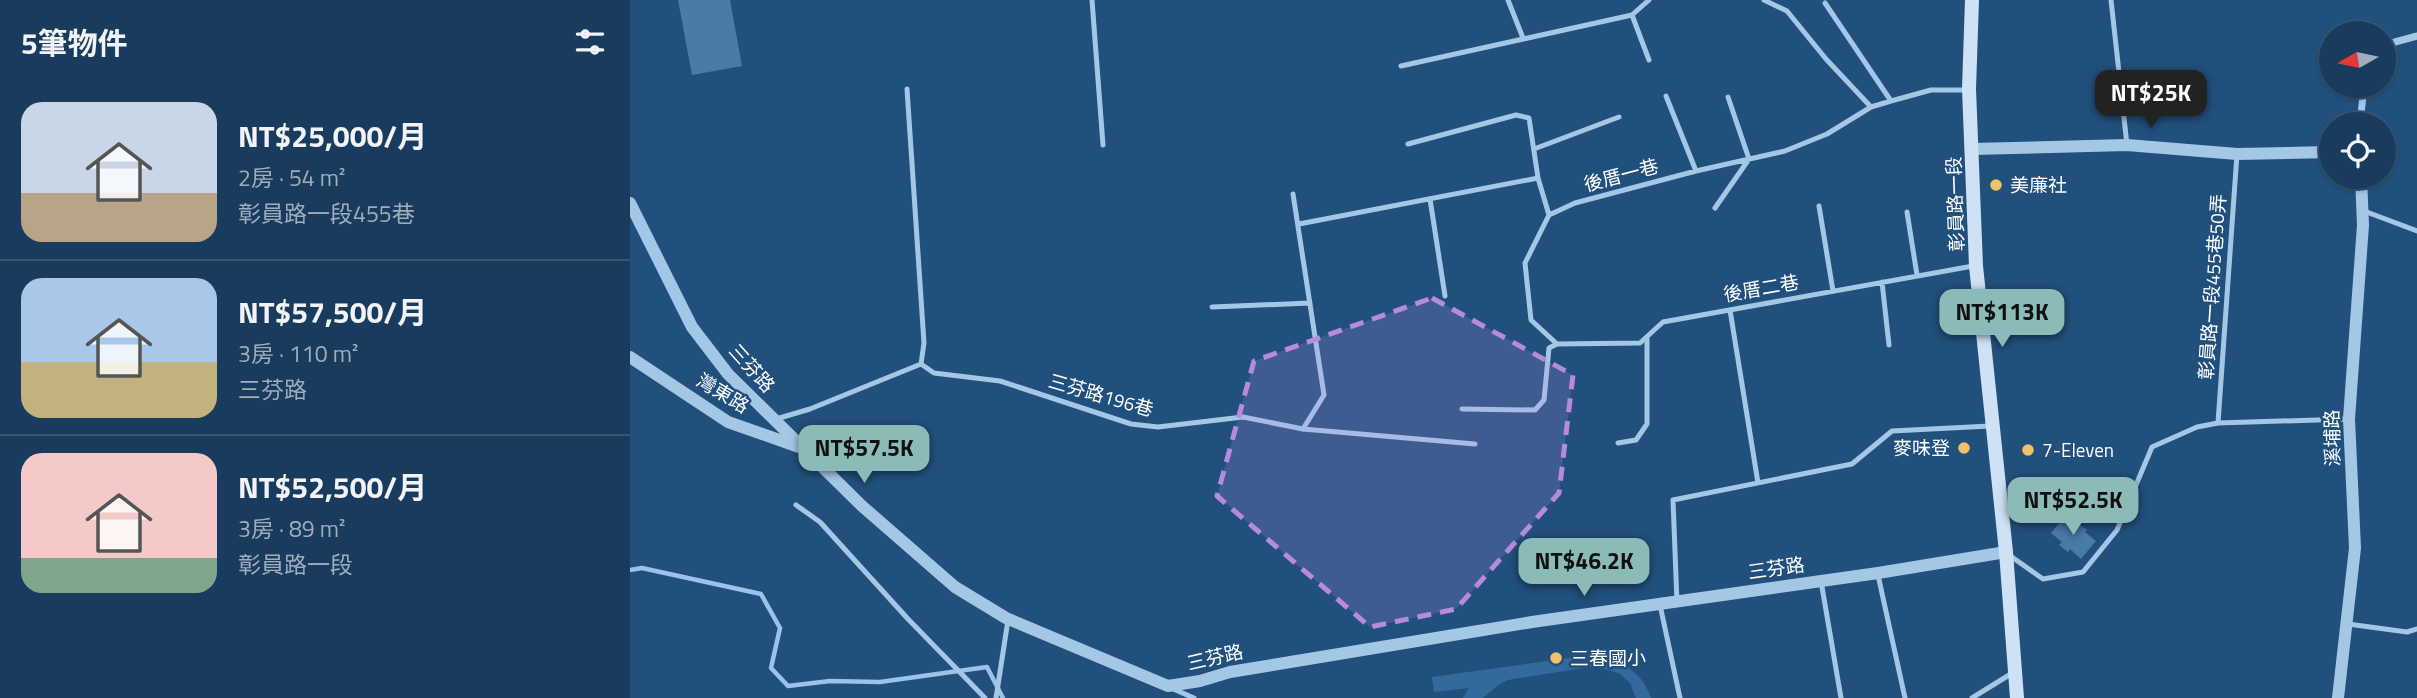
<!DOCTYPE html>
<html lang="zh-TW">
<head>
<meta charset="utf-8">
<style>
  body { margin:0; font-family:"Titillium Web","Noto Sans TC",sans-serif; background:#224364; color:#f1f3f6; height:100vh; display:flex; flex-direction:column; font-size:26px; white-space:nowrap }
  * { box-sizing:border-box; margin:0 }
  p { font-size:23px; color:#9fadbc }
  .icon { flex:none; width:38px; height:38px; fill:none; stroke:currentColor; stroke-width:2; stroke-linecap:round; stroke-linejoin:round }
  .map { position:relative; flex:1; overflow:hidden }
  .drawer { display:flex; flex-direction:column; background:#193c5e; width:630px }
  .drawer>* { flex:none }
  .needle { width:46px; rotate:261deg }
  .tools { position:absolute; left:1689px; top:21px; display:grid; gap:14px }
  .tools a { display:grid; place-items:center; width:77px; height:77px; border-radius:50%; background:#193c5e; box-shadow:0 2px 5px #0004,0 0 0 2px #375673; font-size:35px }
  .price { position:absolute; translate:-50% -60px; padding:0 16px; border-radius:14px; background:#8bbbb9; color:#111; font-size:23px; line-height:46px; filter:drop-shadow(0 2px 4px #0008) }
  .price::after { content:''; position:absolute; left:50%; top:42px; width:21px; height:16px; margin-left:-10px; background:inherit; clip-path:polygon(0 0,100% 0,50% 100%) }
  .price.selected { background:#222; color:#fff }
  ul { padding:0; list-style:none }
  li { display:flex; align-items:center; gap:21px; height:175px; padding:0 21px }
  li+li { border-top:2px solid #375673 }
  li span { display:grid; place-items:center; flex:none; width:196px; height:140px; border-radius:21px; color:#555 }
  li>.icon { margin-inline-start:auto }
  span .icon { width:84px; height:84px; fill:#fffc; stroke-width:1 }
  li b { font-size:30px }
  h2 { display:flex; justify-content:space-between; align-items:center; height:84px; padding:0 21px; font-size:30px }
  main { display:flex; flex:1; min-height:0 }
  .map>svg:first-child { display:block }
  .green { fill:#346a9b }
  .lines { fill:none; stroke-linecap:round; stroke-linejoin:round }
  .stream { stroke:#99c3e8; stroke-width:4.5 }
  .building { fill:#4a7aa6 }
  .service { stroke:#a5c7e6; stroke-width:5 }
  .minor { stroke:#a5c7e6; stroke-width:7 }
  .tertiary { stroke:#a5c7e6; stroke-width:12 }
  .secondary { stroke:#cfe2f5; stroke-width:14 }
  .marked { fill:#b68bdc; fill-opacity:0.2; stroke:#b68bdc; stroke-width:5; stroke-dasharray:14 9; stroke-linejoin:round }
  .poi-dot { fill:#f3c067; stroke:#21507d; stroke-width:2.5 }
  .labels { text-anchor:middle; stroke-width:5; stroke-linejoin:round; paint-order:stroke }
  .street-label { font-size:19px; fill:#fff; stroke:#21507d }
  .poi-label { font-size:19px; fill:#fff; stroke:#21507d; text-anchor:start }
</style>
</head>
<body>
<main>
<section class="drawer">
<h2>5筆物件<svg class="icon" aria-label="filters" viewBox="0 0 24 24"><path d="M4 7h16M4 17h16"/><circle cx="9" cy="7" r="2"/><circle cx="15" cy="17" r="2"/></svg></h2>
<ul>
<li><span style="background:linear-gradient(#c9d6e8 65%,#b9a48a 0)"><svg class="icon" aria-label="home" viewBox="0 0 24 24"><path d="M3 11l9-7 9 7M6 9v11h12V9"/></svg></span><div><b>NT$25,000/月</b><p>2房 · 54 m²</p><p>彰員路一段455巷</p></div></li>
<li><span style="background:linear-gradient(#a9c7e8 60%,#c2b280 0)"><svg class="icon" aria-label="home" viewBox="0 0 24 24"><path d="M3 11l9-7 9 7M6 9v11h12V9"/></svg></span><div><b>NT$57,500/月</b><p>3房 · 110 m²</p><p>三芬路</p></div></li>
<li><span style="background:linear-gradient(#f6c9c9 75%,#7fa58c 0)"><svg class="icon" aria-label="home" viewBox="0 0 24 24"><path d="M3 11l9-7 9 7M6 9v11h12V9"/></svg></span><div><b>NT$52,500/月</b><p>3房 · 89 m²</p><p>彰員路一段</p></div></li>
</ul>
</section>
<div class="map">
<svg width="1787" height="698" viewBox="0 0 1787 698">
  <rect width="100%" height="100%" fill="#21507d"/>
  <!-- green -->
  <path class="green" d="M967 654C992 662 1012 671 1021 698H1006L1000 683 990 674 965 666 878 680 868 685 853 698H833L839 688 804 692 802 677Z"/>
  <g class="lines">
    <!-- stream -->
    <path class="stream" d="M0 570 12 568 131 594 150 628 141 668 158 686 200 681 250 682 357 667 373 698"/>
  </g>
  <!-- building -->
  <path class="building" d="M48 0H100L112 66 62 75Z
    M1436 515 1457 530 1455 532 1466 541 1451 559 1440 549 1438 552 1429 545 1432 542 1421 533Z"/>
  <g class="lines">
    <!-- service -->
    <path class="service" d="M462 0 473 145
      M878 0 893 38
      M1134 0 1157 11 1196 59 1241 107
      M1481 0 1497 145
      M1195 3 1261 101
      M1002 15 1019 60
      M771 66 1002 15 1019 0
      M277 89 294 343 291 364
      M1036 96 1066 171
      M778 144 886 115 899 118 908 178
      M904 149 989 117
      M663 194 694 395 673 429
      M800 199 815 296
      M1189 206 1203 291
      M1085 208 1119 159 1098 97
      M1734 211 1787 231
      M1277 212 1287 275
      M919 215 895 263 901 320 927 344
      M669 224 908 178 919 215 945 203 1066 171 1155 151 1197 134 1241 107 1261 101 1301 90H1336
      M1252 282 1259 345
      M582 307 680 303
      M1100 310 1128 483
      M832 409 905 410 914 400 919 348 927 344 1010 343 1033 322 1343 266
      M146 419 180 409 291 364 304 373 370 381 501 424 528 427 613 417 673 429 845 444
      M1588 423 1607 154
      M988 443 1006 440 1017 424V337
      M166 505 190 522 278 619 355 698
      M1379 555 1413 579 1453 572 1487 530 1522 447 1567 427 1588 423 1719 419
      M1248 575 1275 698
      M1191 581 1211 698
      M1047 602 1043 500 1222 464 1262 431 1360 426
      M1030 605 1050 698
      M1718 624 1777 632 1787 629
      M541 688 564 698
      M366 698 378 620
      M1342 698 1384 672"/>
    <!-- minor -->
    <path class="minor" d="M1754 45 1787 36
      M1730 124 1734 86"/>
    <!-- tertiary -->
    <path class="tertiary" d="M1342 149 1497 145 1607 154 1701 152
      M0 203 62 327 98 374 232 506 325 587 376 618 538 686 570 681 600 672 902 622 1248 573 1376 552
      M0 357 98 422 169 447
      M1708 698 1725 548 1719 419 1733 225 1731 177"/>
    <!-- secondary -->
    <path class="secondary" d="M1342 0 1339 89 1346 266 1376 552 1387 698"/>
  </g>
  <!-- marked area -->
  <path class="marked" d="M802 298 943 375 929 493 826 609 740 627 587 496 624 361Z"/>
  <!-- markers -->
  <g class="poi-dot">
    <circle cx="1366" cy="185" r="7"/>
    <circle cx="1334" cy="448" r="7"/>
    <circle cx="1398" cy="450" r="7"/>
    <circle cx="926" cy="658" r="7"/>
  </g>
  <g class="labels">
    <!-- street labels -->
    <g class="street-label">
      <text transform="translate(991 175) rotate(-15)" y="7">後厝一巷</text>
      <text transform="translate(1325 204) rotate(-92)" y="7">彰員路一段</text>
      <text transform="translate(1582 287) rotate(-86)" y="7">彰員路一段455巷50弄</text>
      <text transform="translate(1131 288) rotate(-10)" y="7">後厝二巷</text>
      <text transform="translate(122 368) rotate(48)" y="7">三芬路</text>
      <text transform="translate(93 393) rotate(31)" y="7">灣東路</text>
      <text transform="translate(471 395) rotate(16)" y="7">三芬路196巷</text>
      <text transform="translate(1702 438) rotate(-91)" y="7">溪埔路</text>
      <text transform="translate(1146 568) rotate(-8)" y="7">三芬路</text>
      <text transform="translate(585 657) rotate(-13)" y="7">三芬路</text>
    </g>
    <!-- poi labels -->
    <g class="poi-label">
      <text x="1380" y="192">美廉社</text>
      <text x="1320" y="455" text-anchor="end">麥味登</text>
      <text x="1412" y="457">7-Eleven</text>
      <text x="940" y="665">三春國小</text>
    </g>
  </g>
</svg>
<div class="tools">
<a><svg class="needle" viewBox="-14 -14 28 28"><path d="M0-13l5 13h-10z" fill="#e53935"/><path d="M0 13l5-13h-10z" fill="#9fadbc"/></svg></a>
<a><svg class="icon" aria-label="locate" viewBox="0 0 24 24"><circle cx="12" cy="12" r="6"/><path d="M12 2v4M12 18v4M2 12h4M18 12h4"/></svg></a>
</div>
<b class="price selected" style="left:1521px;top:130px">NT$25K</b>
<b class="price" style="left:1372px;top:349px">NT$113K</b>
<b class="price" style="left:234px;top:485px">NT$57.5K</b>
<b class="price" style="left:1443px;top:537px">NT$52.5K</b>
<b class="price" style="left:954px;top:598px">NT$46.2K</b>
</div>
</main>
</body>
</html>
